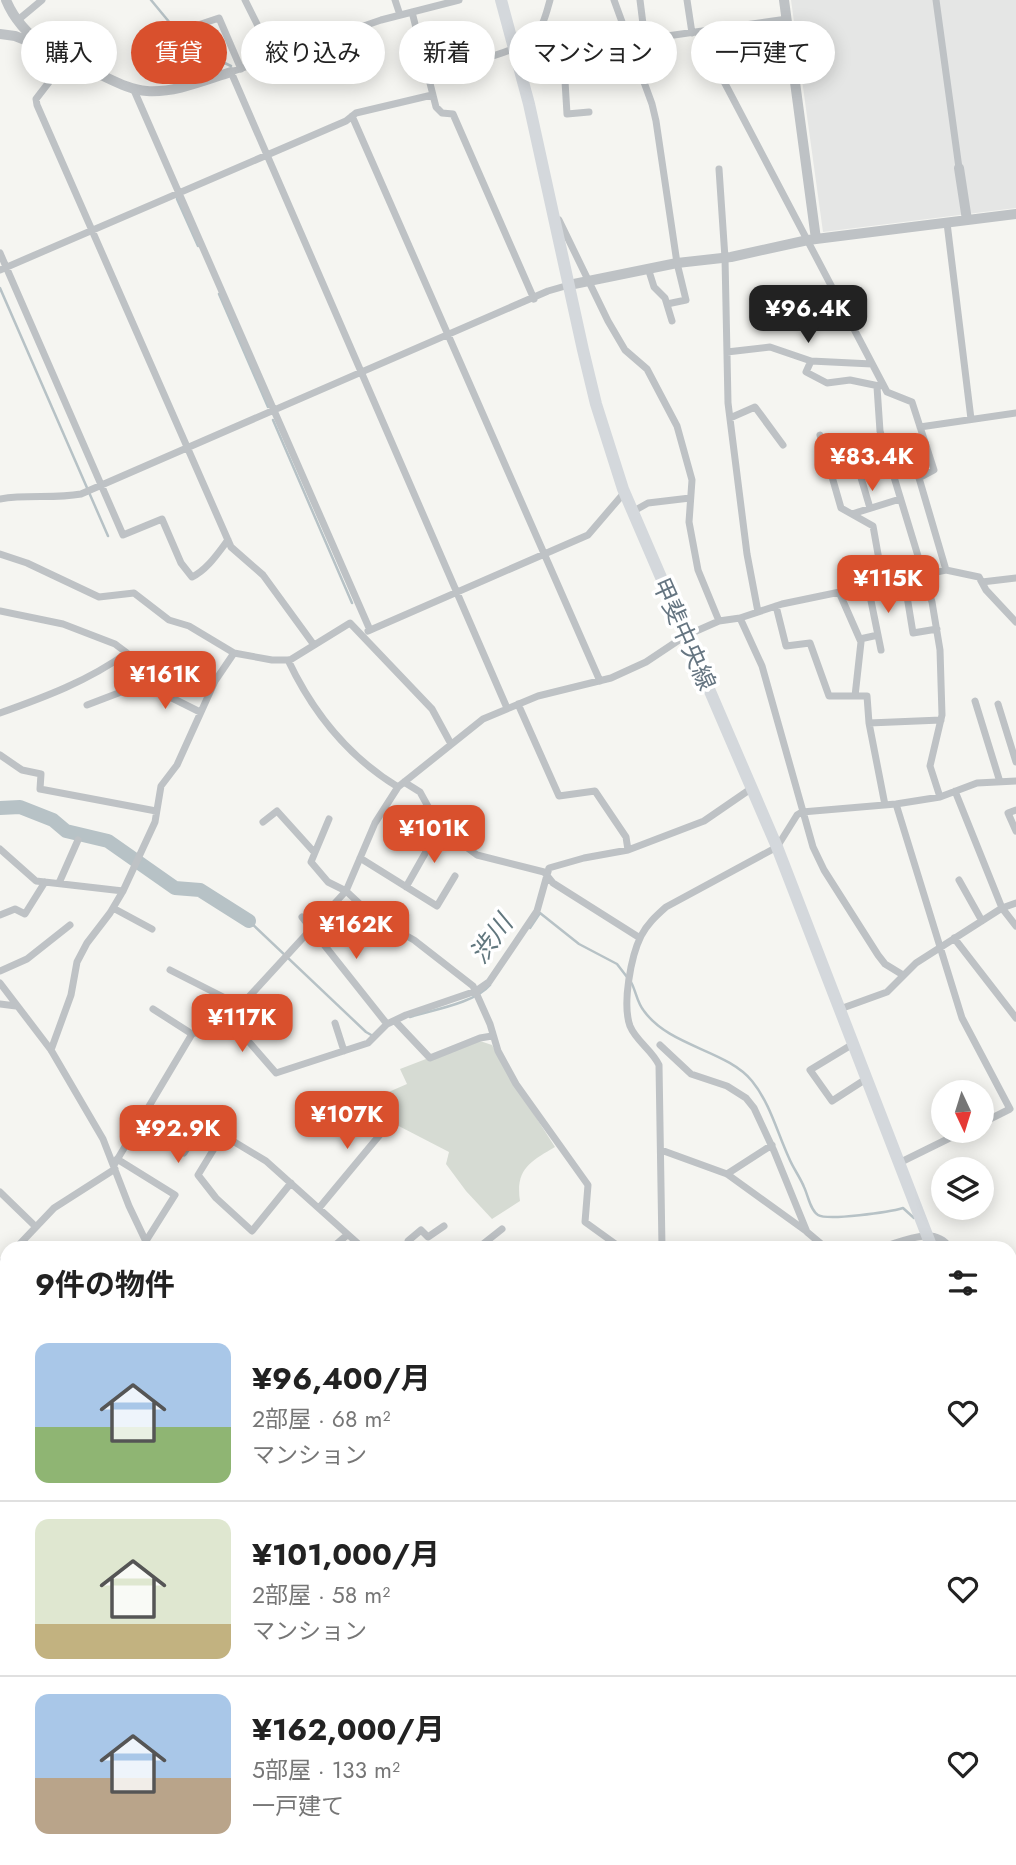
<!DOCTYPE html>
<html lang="ja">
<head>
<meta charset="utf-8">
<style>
  body { margin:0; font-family:Jost,"Noto Sans JP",sans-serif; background:#f2f2f2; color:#222; height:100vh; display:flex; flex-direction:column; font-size:26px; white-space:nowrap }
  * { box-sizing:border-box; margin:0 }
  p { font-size:23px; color:#767676 }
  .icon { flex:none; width:38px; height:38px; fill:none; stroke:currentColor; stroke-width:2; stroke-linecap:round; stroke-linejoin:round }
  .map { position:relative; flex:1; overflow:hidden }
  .side { position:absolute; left:0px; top:1241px; width:1017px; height:625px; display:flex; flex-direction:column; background:#fff; border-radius:21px 21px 0 0; box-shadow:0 4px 18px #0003 }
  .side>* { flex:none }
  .banner { position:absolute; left:21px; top:21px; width:975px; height:63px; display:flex; gap:14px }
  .needle { width:46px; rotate:176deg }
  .buttons { position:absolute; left:931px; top:1080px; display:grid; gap:14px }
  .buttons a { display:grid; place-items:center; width:63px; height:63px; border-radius:50%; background:#fff; box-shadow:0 4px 18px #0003; font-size:35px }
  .price { position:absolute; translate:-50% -60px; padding:0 16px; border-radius:14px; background:#d9502d; color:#fff; font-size:23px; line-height:46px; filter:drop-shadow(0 2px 4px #0008) }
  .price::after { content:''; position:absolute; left:50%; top:42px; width:21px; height:16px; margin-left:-10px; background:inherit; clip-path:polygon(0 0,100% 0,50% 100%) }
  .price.current { background:#222; color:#fff }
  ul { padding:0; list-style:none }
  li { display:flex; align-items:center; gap:21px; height:175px; padding:0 35px }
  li+li { border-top:2px solid #e0e0e0 }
  li span { display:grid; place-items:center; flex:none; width:196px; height:140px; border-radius:14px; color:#555 }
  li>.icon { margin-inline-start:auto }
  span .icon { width:84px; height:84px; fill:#fffc; stroke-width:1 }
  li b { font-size:30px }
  h2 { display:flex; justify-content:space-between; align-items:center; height:84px; padding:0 35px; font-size:30px }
  .pill { padding:0 24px; border-radius:32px; background:#fff; box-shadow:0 4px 18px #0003; font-size:24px; line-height:63px }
  .pill.current { background:#d9502d; color:#fff }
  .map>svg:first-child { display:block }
  .built { fill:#e5e6e5 }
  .green { fill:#d6dbd3 }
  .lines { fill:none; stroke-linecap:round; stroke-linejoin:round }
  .stream { stroke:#b7c2c6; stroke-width:2.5 }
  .river { stroke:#b7c2c6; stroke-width:14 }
  .minor { stroke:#bec2c5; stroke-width:7 }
  .tertiary { stroke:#bec2c5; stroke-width:10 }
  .primary { stroke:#d4d8dc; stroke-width:12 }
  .labels { text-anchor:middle; stroke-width:7; stroke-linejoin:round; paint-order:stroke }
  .street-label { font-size:24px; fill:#657581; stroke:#fff }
  .water-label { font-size:26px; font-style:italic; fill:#61777e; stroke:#fff }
</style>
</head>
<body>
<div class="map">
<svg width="1016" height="1865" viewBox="0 0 1016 1865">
  <rect width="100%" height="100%" fill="#f5f5f1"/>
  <!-- built -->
  <path class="built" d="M791 0H1016V208L823 232Z
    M221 1858 222 1865H85L81 1859Z"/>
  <!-- green -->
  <path class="green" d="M480 1041 492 1045 505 1069 555 1147C531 1161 515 1169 520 1201L492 1219 466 1191 446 1164 449 1152 391 1122 385 1124C374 1119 359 1121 354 1107L407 1084 400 1069 426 1059 432 1060Z"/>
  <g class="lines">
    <!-- stream -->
    <path class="stream" d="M151 0 189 46 231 66
      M177 199 198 246
      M0 288 108 536
      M219 294 268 407
      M273 420 352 603
      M249 921 366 1032 373 1036
      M530 928 540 913 579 944 617 964 627 977
      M631 982C636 991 637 1003 644 1011 670 1047 727 1050 752 1081 770 1103 777 1132 789 1158 793 1168 800 1177 804 1187 808 1195 810 1210 818 1215 828 1221 890 1212 903 1208L914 1218
      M410 1017C432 1010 475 1003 490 985
      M935 1240 942 1248
      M1010 1349 1016 1361
      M0 1505 7 1508"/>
    <!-- river -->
    <path class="river" d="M0 808 20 807 53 820 66 831 108 841 175 888 200 890 249 921
      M3 1596 7 1600"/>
    <!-- minor -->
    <path class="minor" d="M245 0 274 58
      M395 0 400 15
      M459 0 381 20 231 72 507 708
      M614 0 652 104 656 121 677 263 686 300 667 304
      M640 0 645 40
      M687 0 692 33
      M936 0 959 168
      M412 12 436 107 442 113 453 114 534 299
      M18 20 42 0
      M180 31 219 18 241 69
      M698 32 887 392 912 402 934 470 919 478 946 570
      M514 47 608 48 653 38 787 19
      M563 48 567 114 589 112
      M66 60 36 99 37 105 231 547 263 575 314 645
      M427 72C452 67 512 54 531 39 543 29 546 14 550 0
      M133 88 370 630
      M352 116 600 681
      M719 169 725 258 728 403 747 554 758 612
      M559 220 608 321 625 350 647 369 677 426 692 480 689 522 698 570 719 621
      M947 223 971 419
      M0 253 123 535 162 519 181 563 192 577C207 570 218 553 228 540
      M648 268 654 287 665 298 672 321
      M0 270 346 121 356 113 432 95
      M727 352 770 347 811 361 806 372 827 383 850 380 879 386
      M811 361 872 364
      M877 387 880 431 932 602 940 650 942 715 930 766 940 797
      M730 418 755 407 783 445
      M920 427 1016 413
      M820 435 841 508 873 526 883 582
      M854 454 870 508
      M828 461 884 446
      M0 499C27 494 54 499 81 494L548 291 569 285
      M632 512 648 503 690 498
      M852 514 900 499
      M0 554 27 563 99 597 134 593 169 620 189 626 234 653 272 660H290L350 623 432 709 451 744
      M904 578 913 633 937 629
      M982 582 1016 578
      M868 586 881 650
      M839 592 861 642 855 696
      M776 606 786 646 810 643 829 696H867L869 723 885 805
      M0 611 63 624 115 644 127 653 158 691 200 712
      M740 618 762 666 813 847 824 870 878 955 885 964 903 975
      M368 631 588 535 624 493
      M860 639 878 635
      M288 660C313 713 347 756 398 787
      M975 701 1000 782
      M518 704 559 796 595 791 626 837 628 850
      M998 704 1016 762
      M87 705 142 684 152 683
      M0 713C45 697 88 681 127 653
      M869 723 941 720
      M0 755 22 770 41 774 40 789 156 811
      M404 782 420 792 436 821 447 833 477 855 544 872 553 883 640 938
      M955 791 1002 908 1016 926
      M896 804 962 1018 1010 1109 982 1123
      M1016 810 1008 813 1016 831
      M329 819 311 862 328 882 346 891 376 919 414 940 473 986 490 1024 498 1051 516 1084 588 1185 585 1222 621 1248
      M263 822 277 811 314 852
      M0 849 36 881 123 891
      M360 858 437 906 455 876
      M959 880 982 921
      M59 883 78 840
      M406 887 427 850 445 830
      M113 908 152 929
      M0 915 15 909 25 914 45 882
      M302 917 387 1024
      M954 938 1016 1018
      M170 970 241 1006
      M0 971 27 959 70 925
      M0 983 51 1050 103 1139 129 1206 149 1248
      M0 1004 16 1006
      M153 1009 192 1034
      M840 1009 887 992 916 963 1002 908 1016 903
      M229 1019 276 1073 368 1043 387 1024 406 1015 476 991 489 982 537 911 549 868 584 858 628 850 704 821 752 788
      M395 1021 430 1058 480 1038 492 1036
      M335 1023 344 1051
      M853 1044 810 1070 832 1101 866 1079
      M660 1045 691 1074 727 1086 746 1098 754 1108 774 1151 807 1232 826 1248
      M51 1050 71 995 77 962 87 943 110 913 123 891 155 822 161 786 177 765 215 681 234 653
      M137 1125 184 1153 203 1123 266 1161 363 1248
      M223 1134 198 1175 216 1198 252 1231 291 1183
      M661 1150 727 1174 806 1231
      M117 1159 175 1195 146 1241
      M899 1163 966 1130
      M114 1165 192 1034 223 1025 346 891 375 823 398 787 483 719 538 696 611 678 646 662 685 636 719 621 740 618 782 604 946 570 979 577 986 590 1016 622
      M727 1174 772 1145
      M0 1192 35 1226
      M319 1208 388 1125
      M16 1248 54 1208 115 1169
      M332 1248 347 1235
      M407 1248 408 1241 421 1230 428 1237 444 1226
      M478 1248 502 1229
      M662 1248 659 1065C652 1050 636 1041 630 1026 622 1004 631 956 641 936 647 924 656 916 666 907L777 847 797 815 802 812 896 804 940 797 977 783 1016 781
      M880 1248C902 1242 934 1224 950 1248
      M0 1264 7 1257
      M1010 1296 1016 1293
      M1010 1335 1016 1344
      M0 1381 7 1393
      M0 1495 7 1499
      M1010 1526 1016 1523
      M1010 1605 1016 1609
      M1010 1760 1016 1763
      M77 1858 81 1865
      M224 1858 226 1865
      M391 1858 403 1865
      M512 1858 528 1865
      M594 1858 597 1865
      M816 1858 820 1865
      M416 1865 420 1858"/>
    <!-- tertiary -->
    <path class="tertiary" d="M6 0C23 41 63 59 101 75 116 82 131 90 147 91 175 93 205 80 231 72
      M784 0 816 239
      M0 34 15 36 38 45
      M959 168 967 220
      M569 285 677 263 731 257 808 240 1016 214
      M365 1865 368 1858
      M1015 1865 1016 1864"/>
    <!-- primary -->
    <path class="primary" d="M501 0 529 104 583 350 596 404 623 489 777 847 932 1248
      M1010 1419 1016 1418
      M1010 1432 1016 1431
      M1010 1450 1016 1467
      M0 1565 7 1562
      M0 1578 7 1575"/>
  </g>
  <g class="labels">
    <!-- street labels -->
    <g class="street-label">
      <text transform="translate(684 634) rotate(66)" y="8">甲斐中央線</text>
    </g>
    <!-- water labels -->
    <g class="water-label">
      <text transform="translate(491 939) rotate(-54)" y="9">渋川</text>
    </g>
  </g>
</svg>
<div class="buttons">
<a><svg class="needle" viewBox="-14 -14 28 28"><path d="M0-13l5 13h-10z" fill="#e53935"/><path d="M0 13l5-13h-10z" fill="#767676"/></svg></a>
<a><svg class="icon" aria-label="layers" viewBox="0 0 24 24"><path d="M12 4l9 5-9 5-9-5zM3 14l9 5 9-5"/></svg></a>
</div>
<b class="price current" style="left:808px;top:345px">¥96.4K</b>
<b class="price" style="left:872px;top:493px">¥83.4K</b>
<b class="price" style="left:888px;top:615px">¥115K</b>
<b class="price" style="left:165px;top:711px">¥161K</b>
<b class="price" style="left:434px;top:865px">¥101K</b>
<b class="price" style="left:356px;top:961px">¥162K</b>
<b class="price" style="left:242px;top:1054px">¥117K</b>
<b class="price" style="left:347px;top:1151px">¥107K</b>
<b class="price" style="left:178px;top:1165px">¥92.9K</b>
<div class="banner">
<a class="pill">購入</a>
<a class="pill current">賃貸</a>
<a class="pill">絞り込み</a>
<a class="pill">新着</a>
<a class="pill">マンション</a>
<a class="pill">一戸建て</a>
</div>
<section class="side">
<h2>9件の物件<svg class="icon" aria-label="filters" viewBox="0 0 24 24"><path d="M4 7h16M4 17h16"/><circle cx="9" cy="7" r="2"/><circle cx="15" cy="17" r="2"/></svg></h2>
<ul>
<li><span style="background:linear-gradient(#a9c7e8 60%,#8fb573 0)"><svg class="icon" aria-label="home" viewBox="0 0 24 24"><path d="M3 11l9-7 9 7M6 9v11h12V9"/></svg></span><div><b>¥96,400/月</b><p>2部屋 · 68 m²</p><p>マンション</p></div><svg class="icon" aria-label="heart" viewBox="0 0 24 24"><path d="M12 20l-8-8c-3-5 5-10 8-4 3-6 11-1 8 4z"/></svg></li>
<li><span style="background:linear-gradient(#dfe7d0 75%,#c2b280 0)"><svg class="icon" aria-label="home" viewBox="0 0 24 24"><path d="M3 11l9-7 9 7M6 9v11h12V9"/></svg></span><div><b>¥101,000/月</b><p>2部屋 · 58 m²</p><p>マンション</p></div><svg class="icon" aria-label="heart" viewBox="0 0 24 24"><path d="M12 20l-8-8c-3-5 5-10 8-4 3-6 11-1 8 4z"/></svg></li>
<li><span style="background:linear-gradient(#a9c7e8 60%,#b9a48a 0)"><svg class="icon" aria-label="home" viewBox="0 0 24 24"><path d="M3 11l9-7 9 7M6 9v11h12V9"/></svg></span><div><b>¥162,000/月</b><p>5部屋 · 133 m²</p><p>一戸建て</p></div><svg class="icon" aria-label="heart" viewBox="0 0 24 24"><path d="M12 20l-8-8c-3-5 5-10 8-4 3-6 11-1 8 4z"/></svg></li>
</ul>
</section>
</div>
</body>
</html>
